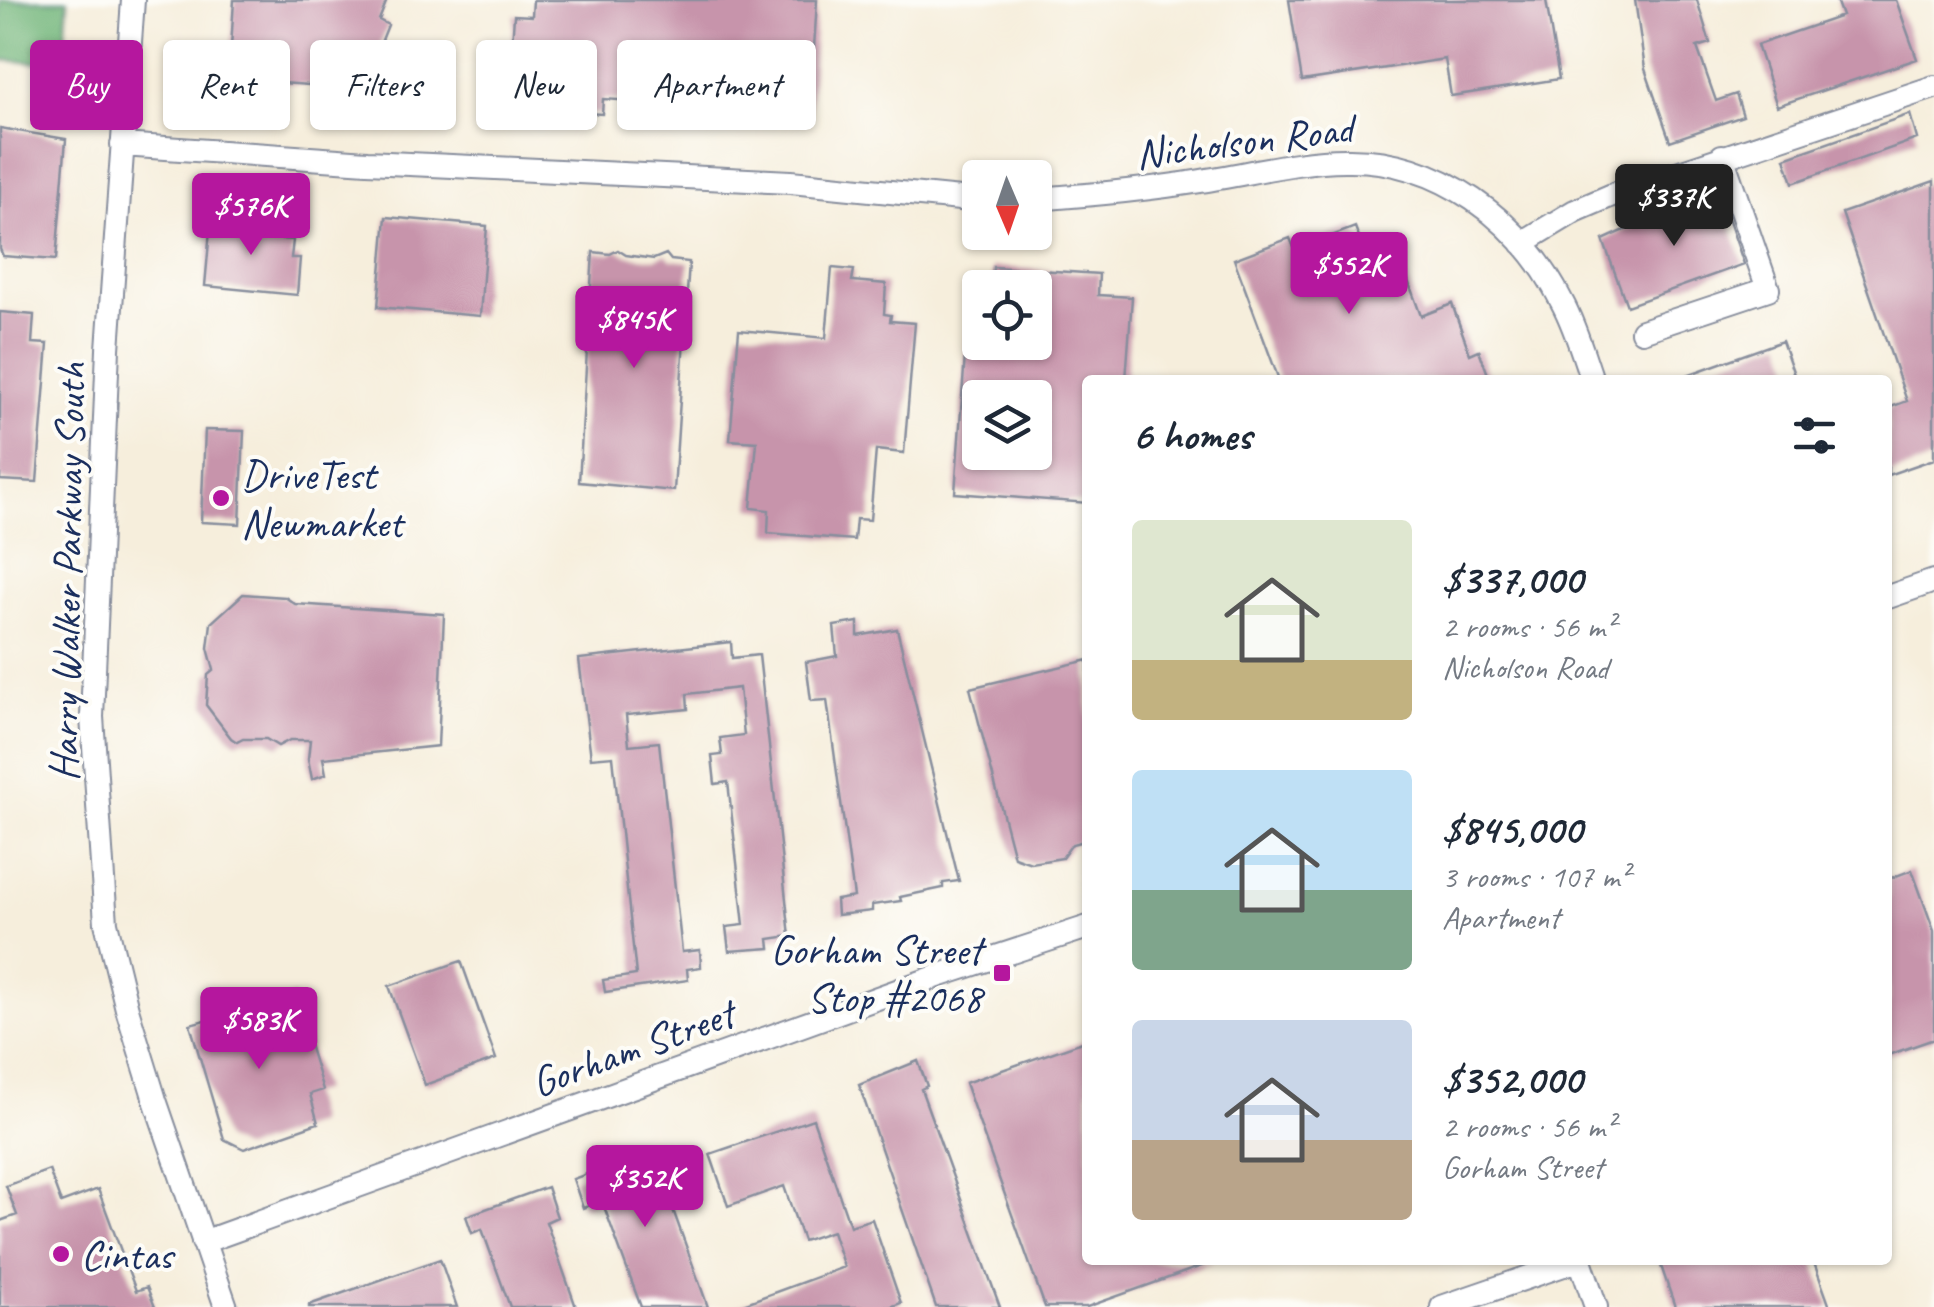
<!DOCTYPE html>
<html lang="en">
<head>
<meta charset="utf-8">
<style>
  body { margin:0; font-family:Caveat,sans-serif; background:#f2f2f3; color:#1f2937; height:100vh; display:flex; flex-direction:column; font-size:38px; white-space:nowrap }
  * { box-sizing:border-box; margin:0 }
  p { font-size:32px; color:#747a83 }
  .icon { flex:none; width:55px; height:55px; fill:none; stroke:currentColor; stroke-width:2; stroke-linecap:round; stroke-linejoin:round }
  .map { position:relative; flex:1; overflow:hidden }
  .drawer { position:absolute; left:1082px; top:375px; width:810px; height:890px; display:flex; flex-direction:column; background:#fff; border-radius:10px; box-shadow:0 2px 8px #0004 }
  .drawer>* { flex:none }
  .hud { position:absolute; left:30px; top:40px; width:902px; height:90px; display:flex; gap:20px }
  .needle { width:65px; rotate:178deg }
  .fabs { position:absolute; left:962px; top:160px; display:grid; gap:20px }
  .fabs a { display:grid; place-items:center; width:90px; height:90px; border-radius:10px; background:#fff; box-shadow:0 2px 8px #0004; font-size:50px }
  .price { position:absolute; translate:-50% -85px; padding:0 22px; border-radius:10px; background:#b5179e; color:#fff; font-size:32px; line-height:65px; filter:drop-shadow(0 2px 5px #0008) }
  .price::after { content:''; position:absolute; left:50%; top:60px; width:30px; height:22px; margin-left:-15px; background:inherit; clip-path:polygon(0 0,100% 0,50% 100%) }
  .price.selected { background:#222; color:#fff }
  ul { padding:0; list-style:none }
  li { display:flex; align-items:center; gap:30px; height:250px; padding:0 50px }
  li span { display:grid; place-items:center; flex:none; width:280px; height:200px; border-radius:10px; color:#555 }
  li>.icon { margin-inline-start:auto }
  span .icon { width:120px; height:120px; fill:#fffc; stroke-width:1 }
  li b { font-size:42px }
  h2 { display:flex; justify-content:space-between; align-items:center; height:120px; padding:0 50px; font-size:42px }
  .pill { padding:0 35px; border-radius:10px; background:#fff; box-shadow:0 2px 8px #0004; font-size:35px; line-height:90px }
  .pill.selected { background:#b5179e; color:#fff }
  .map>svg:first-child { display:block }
  .forest { fill:#72b67a; stroke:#46726c; stroke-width:2.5 }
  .building { fill:#c794ab; fill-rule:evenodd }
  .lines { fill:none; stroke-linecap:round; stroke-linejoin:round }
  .minor-casing { stroke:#888e9d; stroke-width:26 }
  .minor { stroke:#fff; stroke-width:22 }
  .poi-dot { fill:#b5179e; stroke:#fdfcf7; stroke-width:4 }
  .labels { text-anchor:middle; stroke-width:8; stroke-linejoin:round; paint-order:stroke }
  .street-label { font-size:42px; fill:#1b2f5e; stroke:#fdfcf7 }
  .poi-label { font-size:42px; fill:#1b2f5e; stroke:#fdfcf7; text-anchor:start }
</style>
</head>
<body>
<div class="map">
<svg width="1934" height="1307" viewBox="0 0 1934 1307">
  <rect width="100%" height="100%" fill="#fdfcf7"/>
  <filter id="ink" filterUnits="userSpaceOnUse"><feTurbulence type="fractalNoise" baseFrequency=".01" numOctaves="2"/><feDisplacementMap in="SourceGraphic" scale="20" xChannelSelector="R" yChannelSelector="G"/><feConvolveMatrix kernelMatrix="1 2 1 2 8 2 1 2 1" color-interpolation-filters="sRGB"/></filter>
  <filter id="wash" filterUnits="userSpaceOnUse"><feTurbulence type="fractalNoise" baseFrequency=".0048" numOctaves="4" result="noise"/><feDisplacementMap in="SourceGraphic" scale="40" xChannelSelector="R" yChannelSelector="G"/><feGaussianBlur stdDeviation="2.25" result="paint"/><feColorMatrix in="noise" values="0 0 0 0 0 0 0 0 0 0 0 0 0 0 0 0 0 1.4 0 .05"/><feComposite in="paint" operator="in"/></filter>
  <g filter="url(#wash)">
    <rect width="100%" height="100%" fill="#f6eedc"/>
    <!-- forest -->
    <path class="forest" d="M0 0H68L63 64 0 60Z"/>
    <g id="blocks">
      <!-- building -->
      <path class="building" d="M234 0H387L379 20 388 25 376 55 389 60 387 91 229 79Z
        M533 0H817L810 112 603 99 602 114 508 108 514 15 532 16Z
        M1289 0H1546L1559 79 1451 96 1445 59 1302 81Z
        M1635 0H1697L1710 43 1697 47 1716 101 1736 94 1743 116 1670 141 1645 69Z
        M1836 0H1896L1917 59 1777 106 1757 45 1842 16Z
        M1910 114 1917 139 1793 183 1785 158Z
        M0 128 66 139 56 260 3 256 0 249Z
        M1934 181V459L1888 475V408L1907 401 1842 213Z
        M1703 195 1705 200 1720 195 1744 264 1627 306 1603 240 1654 217 1652 213Z
        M386 217 487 226 480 316 378 307Z
        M211 219 283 225 282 239 293 240 291 258H300L297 295 205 286Z
        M1355 227 1373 275 1402 264 1421 316 1452 304 1470 354 1479 350 1490 380H1279L1234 259 1290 238 1295 250Z
        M618 250 626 255 654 259 666 254 671 260 689 262 674 491 579 482 593 252 610 254Z
        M993 267 1099 274 1098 295 1132 297 1126 380H1088V503L955 493 969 300 980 301V342H1035V288H991ZM980 398H1035V452H980Z
        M832 268 854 270 852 281 886 284 884 314 891 315 890 321 915 323 904 453 876 450 870 520 856 519 854 540 768 533 769 510 751 508 757 442 730 440 739 330 826 338Z
        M0 312 34 315 32 343 48 344 37 482 0 480Z
        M1782 341 1796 380H1679V378Z
        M205 430 244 431 240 524 201 522Z
        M243 594 285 597 295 604 444 614 438 746 323 758 326 774 312 779 308 759 310 740H290L278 746 266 739H243L237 742 231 738 206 705 208 675 214 670 208 648 211 623Z
        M858 622V636L897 629 959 881 943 883V888L900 897 901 901 872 905V911L837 915 836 900 854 897 827 700 811 701 806 662 837 656 834 626Z
        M731 642 732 658 759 655 790 936 769 939 770 948 729 951 726 927 744 925 728 782 715 784 712 756 722 755 720 738 744 735 739 688 687 694 688 709 626 715 629 745 659 742 682 952 700 950 701 967 687 969 688 980 605 992 603 980 636 975 613 756 591 758 579 659Z
        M1088 660V840L1072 844 1062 858 1031 863 1014 857 970 688Z
        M1912 870 1934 931V1039L1888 1055V879Z
        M461 961 496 1059 425 1085 389 986Z
        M294 996 323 1090 310 1094 318 1123 244 1149 224 1139 190 1024Z
        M1088 1040V1260L1213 1262 1087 1307H1045L965 1083Z
        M918 1061 927 1086 921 1089 1000 1307H936L859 1085Z
        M813 1119 850 1226 872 1219 901 1303 890 1307H735L844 1267 832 1231 803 1241 784 1186 728 1206 710 1154Z
        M659 1148 666 1168 659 1171 708 1307H641L602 1201 583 1208 573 1179Z
        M49 1170 61 1203 98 1189 136 1291 147 1287 155 1307H0V1221L17 1215 6 1186Z
        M547 1187 557 1217 546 1222 576 1307H510L482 1229 472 1233 466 1216Z
        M440 1259 457 1307H309V1305Z
        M1659 1260H1813L1830 1307H1675Z"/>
    </g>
  </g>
  <g filter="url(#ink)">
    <use href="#blocks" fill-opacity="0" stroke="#888e9d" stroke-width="2.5"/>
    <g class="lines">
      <!-- minor casing -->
      <g class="minor-casing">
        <path id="minor" d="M133 0 108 349 92 717 106 923 127 1009 155 1100 226 1307
          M122 145 367 162 791 182 980 201
          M1035 199C1091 195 1146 190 1201 181 1248 174 1298 160 1345 160 1438 158 1521 220 1562 302 1575 326 1583 354 1592 380
          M1522 243 1575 211 1617 193 1934 87
          M1642 331 1768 289 1722 156
          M1888 597 1934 581
          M203 1242 941 975 1088 927
          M1580 1260 1596 1307
          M1442 1307 1578 1260"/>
      </g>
      <!-- minor -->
      <use href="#minor" class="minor"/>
    </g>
  </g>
  <!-- markers -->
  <g class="poi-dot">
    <circle cx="221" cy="498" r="10"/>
    <rect x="992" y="963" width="20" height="20" rx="5"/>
    <circle cx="61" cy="1254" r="10"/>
  </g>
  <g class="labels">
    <!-- street labels -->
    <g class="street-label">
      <text transform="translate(1244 140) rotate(-7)" y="15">Nicholson Road</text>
      <text transform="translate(66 572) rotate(-89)" y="15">Harry Walker Parkway South</text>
      <text transform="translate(632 1047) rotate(-20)" y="15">Gorham Street</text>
    </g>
    <!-- poi labels -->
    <g class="poi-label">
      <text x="241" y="489">DriveTest<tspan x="241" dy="48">Newmarket</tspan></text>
      <text x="982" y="964" text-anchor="end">Gorham Street<tspan x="982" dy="48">Stop #2068</tspan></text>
      <text x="81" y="1269">Cintas</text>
    </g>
  </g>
</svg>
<div class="fabs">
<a><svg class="needle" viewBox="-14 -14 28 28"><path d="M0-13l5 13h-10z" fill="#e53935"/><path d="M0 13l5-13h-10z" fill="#747a83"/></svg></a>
<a><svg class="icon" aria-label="locate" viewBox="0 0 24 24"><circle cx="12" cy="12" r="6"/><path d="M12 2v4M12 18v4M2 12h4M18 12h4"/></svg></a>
<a><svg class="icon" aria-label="layers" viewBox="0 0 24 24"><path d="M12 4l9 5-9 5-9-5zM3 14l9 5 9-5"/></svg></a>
</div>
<b class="price selected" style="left:1674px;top:249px">$337K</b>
<b class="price" style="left:251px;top:258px">$576K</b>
<b class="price" style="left:1349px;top:317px">$552K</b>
<b class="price" style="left:634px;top:371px">$845K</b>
<b class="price" style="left:259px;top:1072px">$583K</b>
<b class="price" style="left:645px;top:1230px">$352K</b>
<div class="hud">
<a class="pill selected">Buy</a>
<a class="pill">Rent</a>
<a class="pill">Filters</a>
<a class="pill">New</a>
<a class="pill">Apartment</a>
</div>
<section class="drawer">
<h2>6 homes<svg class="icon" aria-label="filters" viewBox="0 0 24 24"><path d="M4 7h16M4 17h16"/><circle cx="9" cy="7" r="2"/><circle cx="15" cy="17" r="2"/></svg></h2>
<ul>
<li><span style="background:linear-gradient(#dfe7d0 70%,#c2b280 0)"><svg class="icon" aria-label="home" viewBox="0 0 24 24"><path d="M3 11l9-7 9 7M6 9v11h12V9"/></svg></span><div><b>$337,000</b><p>2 rooms · 56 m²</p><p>Nicholson Road</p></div></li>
<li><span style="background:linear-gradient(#bfe0f5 60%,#7fa58c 0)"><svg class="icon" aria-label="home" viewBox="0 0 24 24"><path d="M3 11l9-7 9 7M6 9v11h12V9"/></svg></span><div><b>$845,000</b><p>3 rooms · 107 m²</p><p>Apartment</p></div></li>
<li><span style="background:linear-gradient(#c9d6e8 60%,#b9a48a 0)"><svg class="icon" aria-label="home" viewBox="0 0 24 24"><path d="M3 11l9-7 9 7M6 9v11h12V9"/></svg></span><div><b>$352,000</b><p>2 rooms · 56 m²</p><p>Gorham Street</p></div></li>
</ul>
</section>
</div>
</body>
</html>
